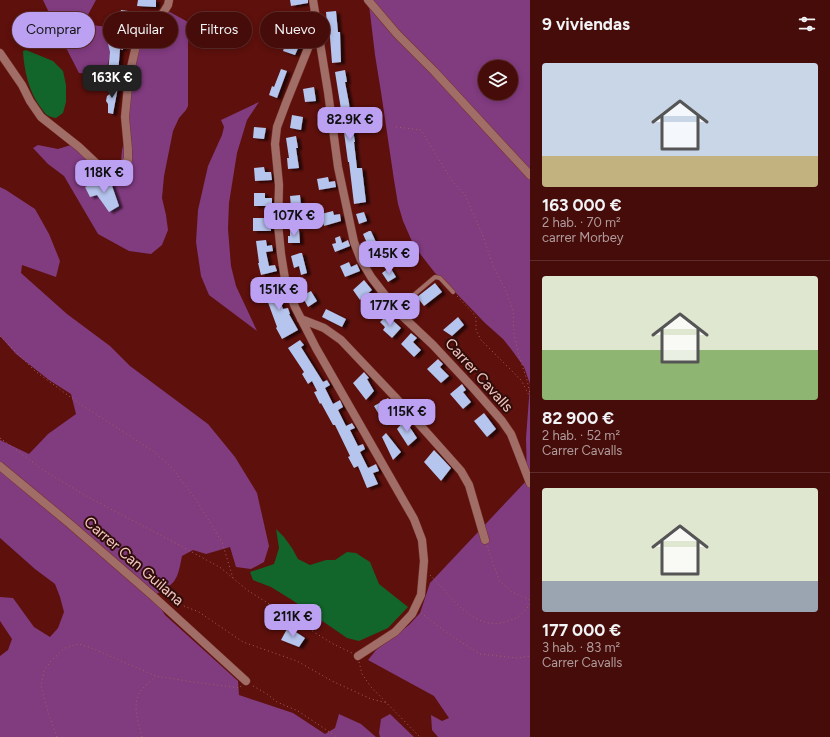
<!DOCTYPE html>
<html lang="es">
<head>
<meta charset="utf-8">
<style>
  body { margin:0; font-family:Figtree,sans-serif; background:#4d1512; color:#f1f3f6; height:100vh; display:flex; flex-direction:column; font-size:15px; white-space:nowrap }
  * { box-sizing:border-box; margin:0 }
  p { font-size:13px; color:#b09b9c }
  .icon { flex:none; width:22px; height:22px; fill:none; stroke:currentColor; stroke-width:2; stroke-linecap:round; stroke-linejoin:round }
  .map { position:relative; flex:1; overflow:hidden }
  .drawer { display:flex; flex-direction:column; background:#460c09; width:300px }
  .drawer>* { flex:none }
  .guide { position:absolute; left:12px; top:12px; width:380px; height:36px; display:flex; gap:8px }
  .fabs { position:absolute; left:478px; top:60px; display:grid; gap:8px }
  .fabs a { display:grid; place-items:center; width:40px; height:40px; border-radius:50%; background:#460c09; box-shadow:0 2px 6px #0003,0 0 0 1px #5e2c2a; font-size:20px }
  .price { position:absolute; translate:-50% -34px; padding:0 9px; border-radius:8px; background:#bca0f2; color:#111; font-size:13px; line-height:26px; filter:drop-shadow(0 1px 2px #0008) }
  .price::after { content:''; position:absolute; left:50%; top:24px; width:12px; height:9px; margin-left:-6px; background:inherit; clip-path:polygon(0 0,100% 0,50% 100%) }
  .price.current { background:#222; color:#fff }
  ul { padding:0; list-style:none }
  li { display:grid; align-content:center; gap:8px; height:212px; padding:0 12px }
  li+li { border-top:1px solid #5e2c2a }
  li span { display:grid; place-items:center; height:124px; border-radius:4px; color:#555 }
  li>.icon { margin-inline-start:auto }
  span .icon { width:72px; height:72px; fill:#fffc; stroke-width:1 }
  li b { font-size:17px }
  h2 { display:flex; justify-content:space-between; align-items:center; height:48px; padding:0 12px; font-size:17px }
  .chip { padding:0 14px; border-radius:18px; background:#460c09; box-shadow:0 2px 6px #0003,0 0 0 1px #5e2c2a; font-size:14px; line-height:36px }
  .chip.current { background:#bca0f2; color:#111 }
  main { display:flex; flex:1; min-height:0 }
  .map>svg:first-child { display:block }
  .green { fill:#813b7f; fill-rule:evenodd }
  .water { fill:#12652b }
  .building { fill:#b6c5ed; filter:url(#shadow) }
  .lines { fill:none; stroke-linecap:round; stroke-linejoin:round }
  .service-casing { stroke:#79312c; stroke-width:5 }
  .minor-casing { stroke:#79312c; stroke-width:9 }
  .path { stroke:#a1615c; stroke-width:1; stroke-dasharray:1 3; stroke-linecap:butt }
  .service { stroke:#a16e67; stroke-width:4 }
  .minor { stroke:#a16e67; stroke-width:8 }
  .labels { text-anchor:middle; stroke-width:4; stroke-linejoin:round; paint-order:stroke }
  .street-label { font-size:15px; fill:#f6c7c0; stroke:#2e0d0a }
</style>
</head>
<body>
<main>
<div class="map">
<svg width="530" height="737" viewBox="0 0 530 737">
  <defs>
    <filter id="shadow"><feDropShadow dx="4" dy="2" stdDeviation="1" flood-color="#0009"/></filter>
  </defs>
  <rect width="100%" height="100%" fill="#5d100c"/>
  <!-- green -->
  <path class="green" d="M43 0H96L83 24 117 28 105 75 79 73 62 40Z
    M368 0H530V384L524 367 511 349 503 339 485 323 454 291 435 273 414 246 403 221 398 204 394 180 381 92 375 55 370 13ZM485 67H511V93H485Z
    M168 11 188 22V106L186 110 179 118 173 131 164 176 162 198 166 215 168 230 162 245 151 254 129 251 98 234 64 176 48 164 33 148 38 145 58 149 74 144 98 164 111 167 121 161 122 150 127 130 131 79 140 38Z
    M259 102 247 120 237 153 229 203 228 229 231 266 236 286 257 331 209 295 201 276 196 242 198 210 208 166 222 135 224 127 221 120Z
    M0 187 6 190 35 209 49 234 60 261 56 277 22 265 21 273 67 314 110 346 130 366 208 424 235 457 257 493 269 546 264 562 251 569 236 567 230 547 206 554 193 550 182 556C177 582 176 583 153 596L165 615 238 681 239 695 293 713 325 734 335 728 339 714 361 724 376 737H0V656L8 650 12 639 0 621V597L13 598 34 627 50 637 58 628 64 612 60 597 55 584 35 569 0 538V440L29 454 48 434 76 414 71 394 49 380 16 354 0 336Z
    M530 385V737H438L432 730 431 715 442 721 449 718 434 696 368 660 376 650 409 625 420 613 430 583 527 480 526 438Z
    M390 714 414 737H380L379 733 381 719Z"/>
  <!-- water -->
  <path class="water" d="M26 50 53 61 63 71 66 85V102L63 113 56 118C54 118 50 117 47 115 45 114 43 110 41 108 29 92 24 71 23 51Z
    M276 529 284 537 292 548 298 559 310 565 326 560H335L347 552 356 553 370 562 379 584 408 607 388 628 359 641 347 638 292 600 271 587 253 580 250 572 274 564 279 548Z"/>
  <!-- building -->
  <path class="building" d="M138 0H156V7L137 6Z
    M290 0H308V3L291 6Z
    M121 10 149 14V17H131L130 25 122 23 123 16 120 15Z
    M336 11 338 32H340L341 62 332 63 329 25H327L326 12Z
    M292 22 305 25 303 35 290 33Z
    M105 31 121 32 123 50 120 49 118 74 108 72 110 52Z
    M287 39 300 44 295 55 283 51Z
    M281 69 287 71 277 98 269 95 272 86 274 87Z
    M345 70 347 82H345L349 103 352 130H353L355 142H354L357 168H362L366 202 354 204 349 162H348L340 103 338 91 335 72Z
    M112 85 118 87 113 114 108 113V104L106 101 107 96 111 93Z
    M314 87 316 101 305 102 303 89Z
    M292 115 303 117 301 130 290 128Z
    M254 127 266 128 264 139 253 138Z
    M296 136 298 148H296L299 168 288 169 287 158H289L286 138Z
    M264 167 265 172H271L272 180 255 181 254 168Z
    M328 177 329 182 335 181 336 187 319 190 317 179Z
    M98 181 111 183 119 206 109 212 97 195 90 197 85 187Z
    M254 193H265V198H272V206H254Z
    M300 195 301 206 291 207 290 196Z
    M333 211 334 215 340 214 341 221 324 226 321 214Z
    M364 212 367 221 359 224 356 214Z
    M253 218H265V224H271V231H253Z
    M299 229 300 243H288V236H290V230Z
    M369 231H371L384 260 376 264 363 234Z
    M340 236 342 243 348 240 350 246 335 252 332 244 336 243 335 238Z
    M266 240 267 246 272 245 273 251 266 252 269 266 275 265 277 271 261 275 258 263H259L256 241Z
    M300 253H302L307 273 301 275 299 266 294 268 291 256Z
    M349 262 351 267 357 264 360 271 345 277 340 266Z
    M390 267 396 277 388 282 382 273Z
    M364 280 372 290 360 300 353 290Z
    M273 282 275 288 281 286 283 293 278 295 283 309 288 308 290 314H289L298 330 282 339 276 328 277 327 262 286Z
    M435 283 442 292 424 306 417 297Z
    M311 291 317 301 308 307 302 296Z
    M326 309 346 319 342 327 322 317Z
    M387 315 401 328 392 338 383 330 385 327 380 322Z
    M458 317 464 325 452 336 443 330Z
    M411 333 417 338 413 342 421 350 414 357 401 344Z
    M300 340 304 345 301 347 323 382 327 380 330 385 325 388 333 404 340 400 343 407 338 410 345 424 344 425 345 424 346 426 352 423 355 428 350 430 358 446 363 444 365 449 360 452 368 468 376 464 379 471 373 473 378 484 367 488 358 466 354 468 348 457 350 456 335 425H333L321 403 320 404 314 392 317 391 312 381 308 384 302 374 304 372 288 348Z
    M438 359 443 364 440 367 449 376 441 383 427 369Z
    M364 372 369 378 367 379 374 391 366 400 353 383Z
    M462 384 466 390 463 392 471 402 463 409 450 394Z
    M388 398 393 404 386 408 392 418 384 423 374 406Z
    M484 413 496 429 487 437 474 421Z
    M405 420 417 438 408 446 397 429Z
    M386 433 401 452 393 460 382 437Z
    M434 450 451 468 441 481 424 462Z
    M288 627 305 638 299 647 281 640Z"/>
  <g class="lines">
    <!-- service casing -->
    <g class="service-casing">
      <path id="service" d="M396 310 435 277 440 278 453 292"/>
    </g>
    <!-- minor casing -->
    <g class="minor-casing">
      <path id="minor" d="M313 0 328 92 338 167 354 242 361 260 371 277 398 312 433 345 474 389 502 421 511 434 530 483
        M368 0 397 34 434 71 530 175
        M317 26 286 103 277 127 275 144 279 185 278 224 281 254 286 285 295 307 316 348 414 519 422 540 424 561 421 595 412 614 395 632 358 656
        M0 53 22 85 30 101 41 117 79 147 98 165 110 170 119 168 128 160V149L125 117 129 76 135 50 140 35 151 23 163 13 168 5 169 0
        M301 319 324 328 341 340 395 397 461 471 469 485 485 540
        M0 466 70 524 153 596 246 681"/>
    </g>
    <!-- path -->
    <path class="path" d="M396 127 421 130 452 181 465 195 483 236 493 266 506 291 513 310 514 334 519 356 527 380 530 394
      M457 296 473 313 476 318V330L481 340 521 380 530 397
      M0 336 35 371 77 402 153 451 173 469 197 501 222 542 233 578
      M0 438 46 472 88 497 181 546 221 568 247 590 333 644 352 653
      M487 546 499 580 512 592 530 600
      M430 575C450 595 473 631 505 622 508 621 512 620 514 619 520 616 527 609 530 604
      M169 600 199 612 243 642 297 661 332 681 371 699 387 703
      M421 613 450 635 480 654 517 658 530 656
      M359 662 362 674 371 687 420 737
      M253 686 267 694 277 702 298 711 337 737
      M57 737 49 715 41 687 44 671 51 661 65 648 78 644 89 647 156 676 193 682 240 688 241 686
      M142 737C138 720 130 700 144 687 148 683 152 680 156 677"/>
    <!-- service -->
    <use href="#service" class="service"/>
    <!-- minor -->
    <use href="#minor" class="minor"/>
  </g>
  <g class="labels">
    <!-- street labels -->
    <g class="street-label">
      <text transform="translate(479 375) rotate(48)" y="5">Carrer Cavalls</text>
      <text transform="translate(134 561) rotate(41)" y="5">Carrer Can Guilana</text>
    </g>
  </g>
</svg>
<div class="fabs">
<a><svg class="icon" aria-label="layers" viewBox="0 0 24 24"><path d="M12 4l9 5-9 5-9-5zM3 14l9 5 9-5"/></svg></a>
</div>
<b class="price current" style="left:112px;top:99px">163K €</b>
<b class="price" style="left:350px;top:141px">82.9K €</b>
<b class="price" style="left:104px;top:194px">118K €</b>
<b class="price" style="left:294px;top:237px">107K €</b>
<b class="price" style="left:389px;top:275px">145K €</b>
<b class="price" style="left:279px;top:311px">151K €</b>
<b class="price" style="left:390px;top:327px">177K €</b>
<b class="price" style="left:407px;top:433px">115K €</b>
<b class="price" style="left:293px;top:638px">211K €</b>
<div class="guide">
<a class="chip current">Comprar</a>
<a class="chip">Alquilar</a>
<a class="chip">Filtros</a>
<a class="chip">Nuevo</a>
</div>
</div>
<section class="drawer">
<h2>9 viviendas<svg class="icon" aria-label="filters" viewBox="0 0 24 24"><path d="M4 7h16M4 17h16"/><circle cx="9" cy="7" r="2"/><circle cx="15" cy="17" r="2"/></svg></h2>
<ul>
<li><span style="background:linear-gradient(#c9d6e8 75%,#c2b280 0)"><svg class="icon" aria-label="home" viewBox="0 0 24 24"><path d="M3 11l9-7 9 7M6 9v11h12V9"/></svg></span><div><b>163 000 €</b><p>2 hab. · 70 m²</p><p>carrer Morbey</p></div></li>
<li><span style="background:linear-gradient(#dfe7d0 60%,#8fb573 0)"><svg class="icon" aria-label="home" viewBox="0 0 24 24"><path d="M3 11l9-7 9 7M6 9v11h12V9"/></svg></span><div><b>82 900 €</b><p>2 hab. · 52 m²</p><p>Carrer Cavalls</p></div></li>
<li><span style="background:linear-gradient(#dfe7d0 75%,#9aa5b1 0)"><svg class="icon" aria-label="home" viewBox="0 0 24 24"><path d="M3 11l9-7 9 7M6 9v11h12V9"/></svg></span><div><b>177 000 €</b><p>3 hab. · 83 m²</p><p>Carrer Cavalls</p></div></li>
</ul>
</section>
</main>
</body>
</html>
